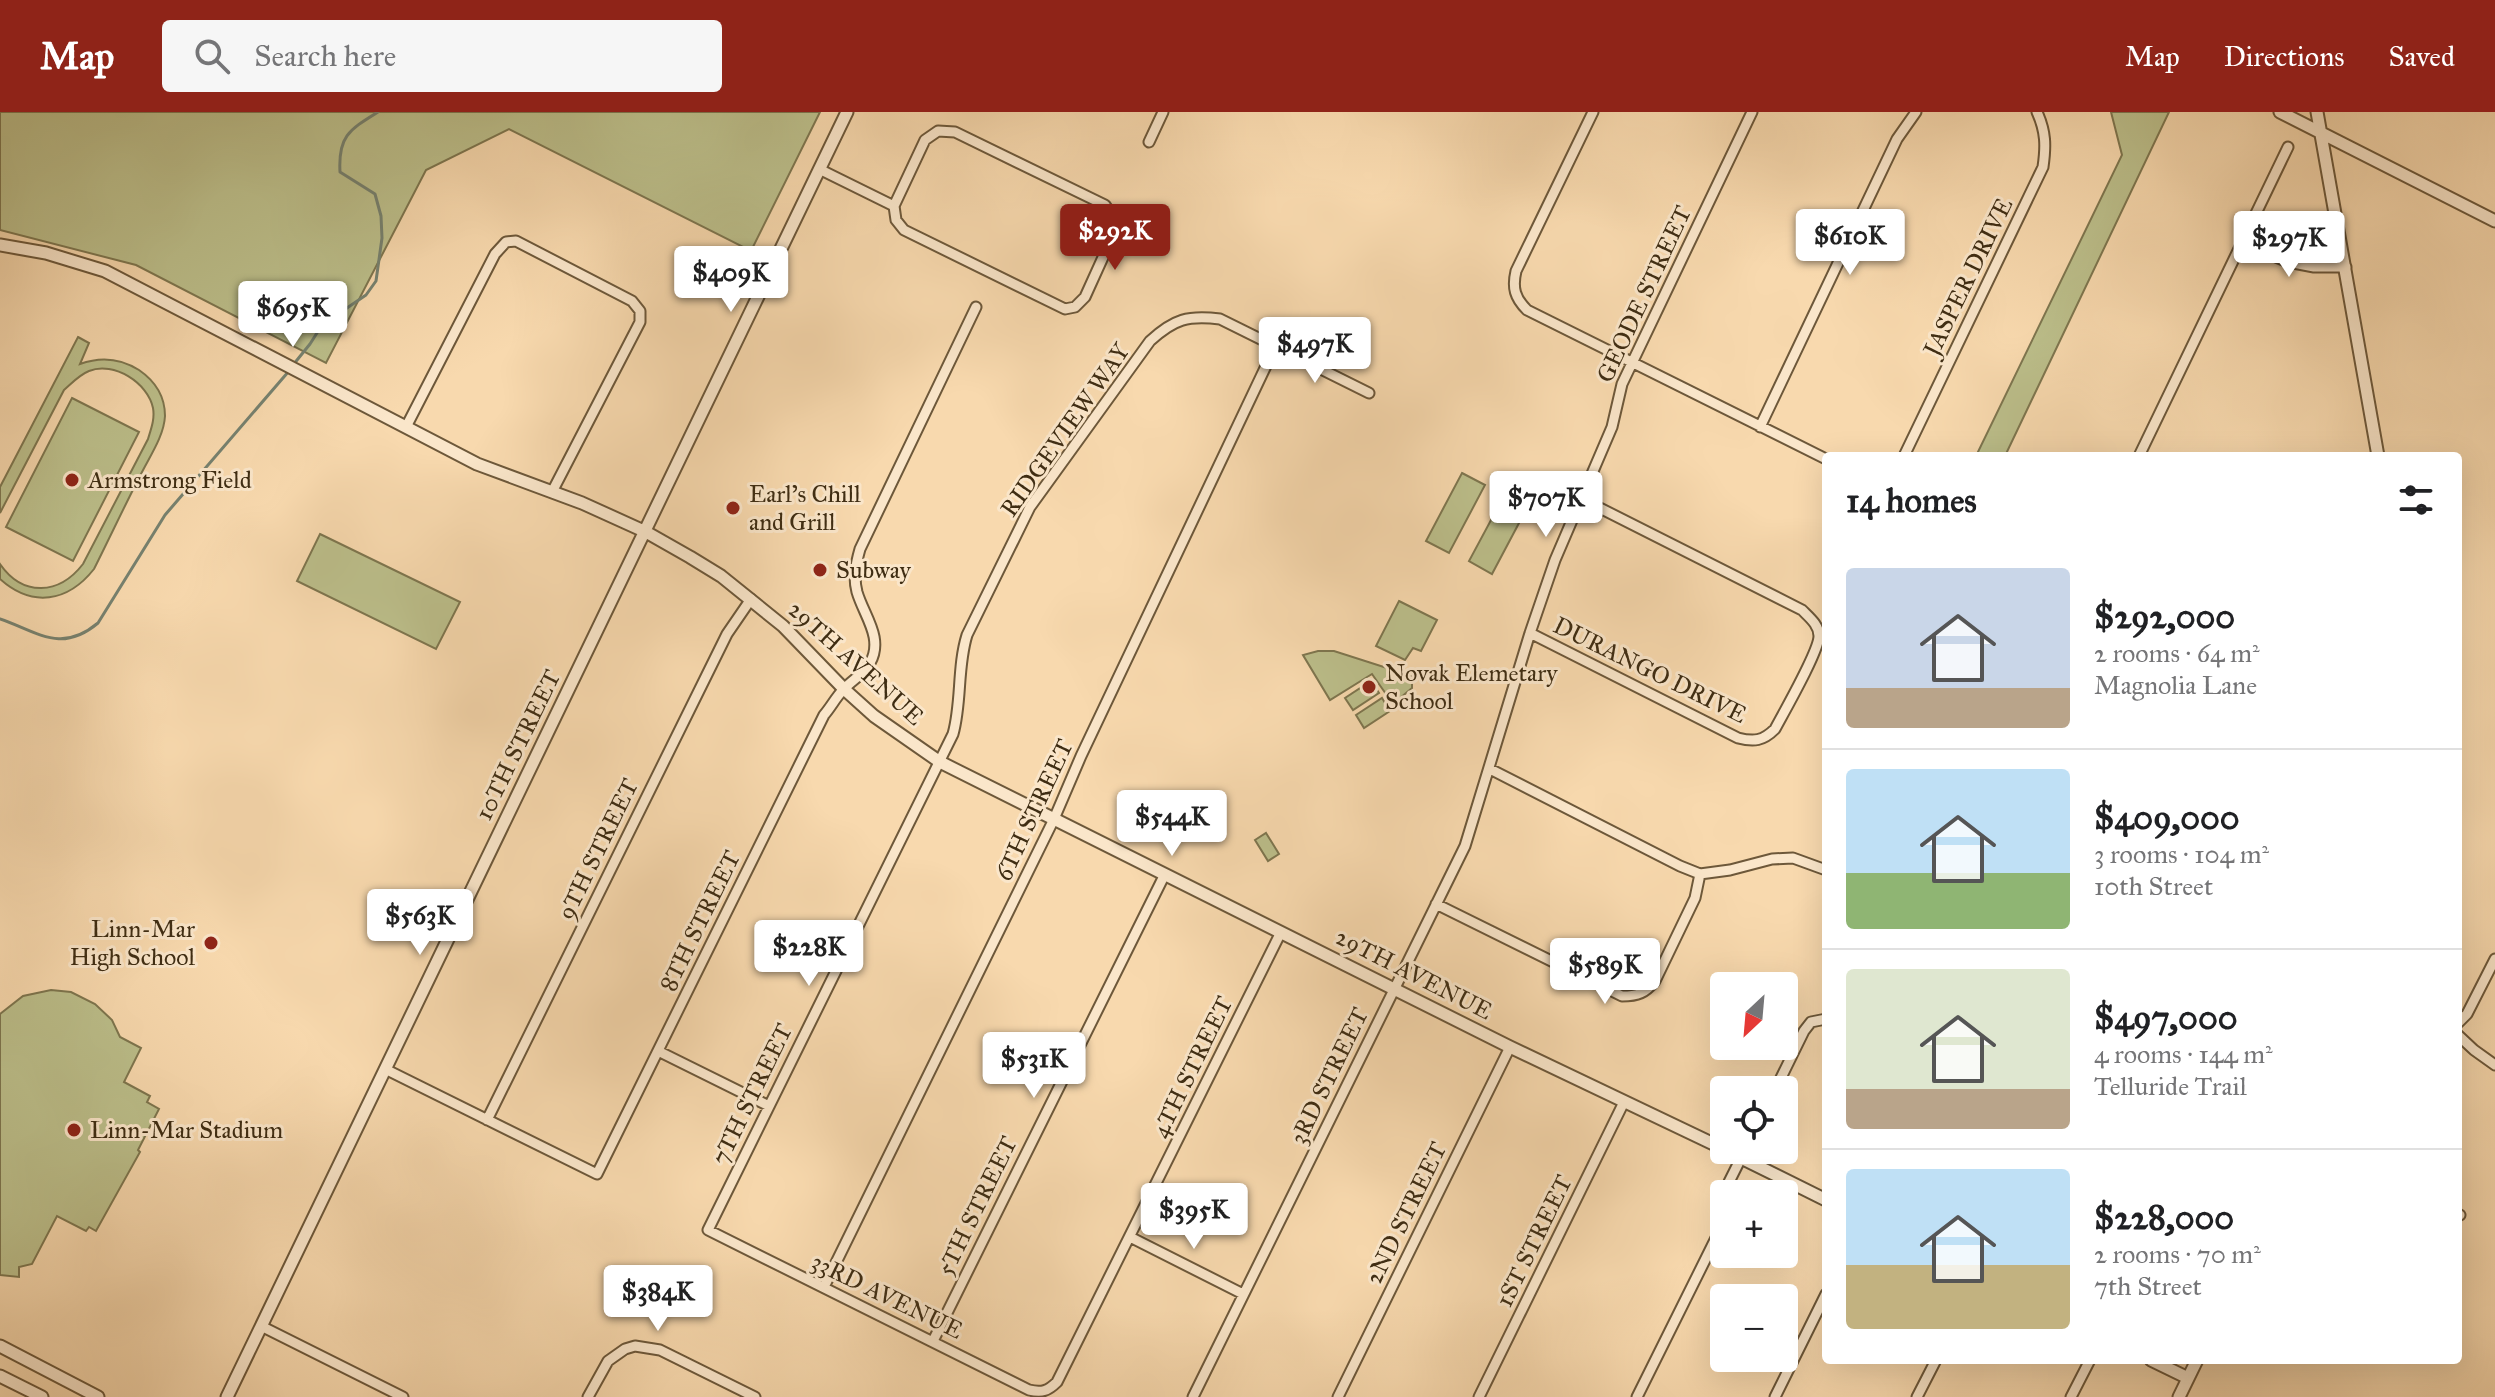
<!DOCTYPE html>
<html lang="en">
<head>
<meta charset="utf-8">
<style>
  body { margin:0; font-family:"IM FELL Great Primer",serif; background:#f6f6f6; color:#202124; height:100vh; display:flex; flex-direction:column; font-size:30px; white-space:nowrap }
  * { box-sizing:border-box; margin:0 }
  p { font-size:26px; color:#757577 }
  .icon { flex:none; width:44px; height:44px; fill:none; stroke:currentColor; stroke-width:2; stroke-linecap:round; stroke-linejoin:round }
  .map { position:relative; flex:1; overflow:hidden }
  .details { position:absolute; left:1822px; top:340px; width:640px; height:912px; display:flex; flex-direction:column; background:#fff; border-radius:8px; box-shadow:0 8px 32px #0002 }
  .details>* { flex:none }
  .needle { width:52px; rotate:206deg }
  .fabs { position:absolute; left:1710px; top:860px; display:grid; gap:16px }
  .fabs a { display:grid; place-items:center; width:88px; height:88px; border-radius:8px; background:#fff; box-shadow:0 8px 32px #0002; font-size:40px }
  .price { position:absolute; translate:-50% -68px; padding:0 18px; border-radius:8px; background:#fff; color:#222; font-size:26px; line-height:52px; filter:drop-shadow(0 2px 4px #0008) }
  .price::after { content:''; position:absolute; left:50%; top:48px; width:24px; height:18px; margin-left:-12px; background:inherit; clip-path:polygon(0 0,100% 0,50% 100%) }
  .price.active { background:#8f2418; color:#fff }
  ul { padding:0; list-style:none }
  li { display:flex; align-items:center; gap:24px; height:200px; padding:0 24px }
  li+li { border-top:2px solid #e0e0e0 }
  li span { display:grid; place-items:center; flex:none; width:224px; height:160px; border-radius:8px; color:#555 }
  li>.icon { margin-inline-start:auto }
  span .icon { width:96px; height:96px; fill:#fffc; stroke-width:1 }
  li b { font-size:34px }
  h2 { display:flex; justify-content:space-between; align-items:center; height:96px; padding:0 24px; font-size:34px }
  header { display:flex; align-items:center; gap:48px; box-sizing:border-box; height:112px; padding:0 40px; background:#8f2418; color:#fff }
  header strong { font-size:38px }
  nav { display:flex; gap:44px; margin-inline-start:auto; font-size:28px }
  .search { width:560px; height:72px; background:#f6f6f6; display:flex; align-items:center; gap:20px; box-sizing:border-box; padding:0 28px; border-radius:8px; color:#757577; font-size:30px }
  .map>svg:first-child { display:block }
  .green { fill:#bcbf8b; stroke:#7e764f; stroke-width:2 }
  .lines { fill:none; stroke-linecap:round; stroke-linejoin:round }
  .stream { stroke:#778270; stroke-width:3 }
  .minor-casing { stroke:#6d583a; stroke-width:13 }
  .tertiary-casing { stroke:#6d583a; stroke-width:15 }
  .minor { stroke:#fae6ca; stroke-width:9 }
  .tertiary { stroke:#fae6ca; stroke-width:11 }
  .poi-dot { fill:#8f2418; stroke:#fae6ca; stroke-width:3 }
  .labels { text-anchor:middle; stroke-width:6; stroke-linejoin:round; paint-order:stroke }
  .street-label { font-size:24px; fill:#3f2d13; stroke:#fae6ca }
  .poi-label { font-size:24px; fill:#3f2d13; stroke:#fae6ca; text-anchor:start }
</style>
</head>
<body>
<header>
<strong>Map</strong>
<div class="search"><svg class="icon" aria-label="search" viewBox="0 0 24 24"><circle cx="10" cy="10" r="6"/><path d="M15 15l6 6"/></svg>Search here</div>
<nav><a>Map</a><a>Directions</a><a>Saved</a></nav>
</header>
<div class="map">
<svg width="2495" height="1285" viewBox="0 0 2495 1285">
  <rect width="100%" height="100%" fill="#f8d9ae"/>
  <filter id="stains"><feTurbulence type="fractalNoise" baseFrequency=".0025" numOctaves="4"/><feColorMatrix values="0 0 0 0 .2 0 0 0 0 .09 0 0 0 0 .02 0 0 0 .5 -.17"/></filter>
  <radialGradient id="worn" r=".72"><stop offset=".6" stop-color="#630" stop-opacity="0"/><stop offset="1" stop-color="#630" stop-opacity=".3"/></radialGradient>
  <!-- green -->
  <path class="green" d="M0 0H820L751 139 509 17 426 58 326 251 136 153 0 118Z
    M2111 0H2169L2005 344H1976L2122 43Z
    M78 225 89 231 80 252C99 245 120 246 139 258 155 269 165 284 165 304 164 324 150 344 141 362 125 393 110 425 94 457 68 490 32 496 0 467V452C23 485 59 483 83 452L148 327C151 317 155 307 153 296 148 271 114 249 89 259 79 263 72 271 64 278L0 401V375Z
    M72 286 139 320 73 449 6 415Z
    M1462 361 1485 373 1449 441 1426 429Z
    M1505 382 1528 394 1492 462 1469 449Z
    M320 422 460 490 436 537 297 469Z
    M1399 489 1437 508 1421 539 1413 536 1405 548 1376 534Z
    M1318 539H1334L1412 564V576L1393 592 1372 562 1330 588 1303 543Z
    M1371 569 1379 581 1353 598 1345 586Z
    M1382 586 1390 599 1364 616 1356 603Z
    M1266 721 1279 742 1268 749 1255 728Z
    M51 878 71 880 95 892 112 908 120 925 141 936 124 970 150 984 147 990 159 997 138 1038 140 1040 96 1119 89 1115 86 1119 57 1104 32 1152 19 1155V1165L0 1163V902L23 884Z"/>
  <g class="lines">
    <!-- stream -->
    <path class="stream" d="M293 253 310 232 322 213 366 183 376 169 382 126 381 104 375 82 340 60C338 24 349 18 378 0
      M0 507C38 520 61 542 98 511L165 403 289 259"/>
    <!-- minor casing -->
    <g class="minor-casing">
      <path id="minor" d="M1593 0 1516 159C1512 176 1515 186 1527 198L1826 347
        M1149 30 1163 0
        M819 57 894 94 896 108 904 118 1065 197 1075 195 1085 185 1114 121V106L1105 93 955 20 938 19 925 28 894 94
        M2242 131 2288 150 2314 155H2346
        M406 315 495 142 506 130 516 129 632 189 640 199V210L552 380
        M1760 315 1897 27 1916 0
        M1904 344 2043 55C2046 34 2046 20 2037 0
        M2139 344 2288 35
        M1530 521 1738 626C1754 630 1763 629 1775 617 1784 600 1819 539 1819 524 1819 513 1810 506 1802 498L1582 387
        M1490 657 1680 754 1700 762 1730 758 1772 747 1793 746 1826 758
        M1436 792 1622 884C1638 884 1645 881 1655 869L1695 786 1700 762
        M1281 820 1057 1270C1048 1279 1042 1281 1029 1278L708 1118 953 622C962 590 957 555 967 523L1030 395 1150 229C1174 207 1188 203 1220 207L1369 281
        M2458 911 2467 902 2495 847
        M2458 923 2474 938 2495 953
        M658 939 769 994
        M385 957 597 1062 824 603C831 595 836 585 843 578 852 568 863 563 870 551 884 526 864 504 857 480 853 465 856 451 860 437L976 195
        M1775 978 1804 919 1811 910 1826 907
        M487 1008 727 522 751 487
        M1726 1082 1729 1070 1745 1038
        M2458 1102 2460 1103
        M1130 1125 1243 1182
        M824 1175 1054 707 1081 644 1275 235
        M261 1214 403 1285
        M933 1229 1165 762
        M588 1285 608 1249 625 1237 635 1234 660 1238 755 1285
        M1193 1285 1465 734 1530 521 1555 448 1612 315 1622 272 1752 0
        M1338 1285 1510 935
        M1479 1285 1624 990
        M1637 1285 1717 1124 1724 1098
        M1775 1285 1826 1182
        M1917 1285 1936 1248
        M2071 1285 2090 1248"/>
    </g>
    <!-- tertiary casing -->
    <g class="tertiary-casing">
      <path id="tertiary" d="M2280 0 2495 109
        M2317 0 2378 344
        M0 133 46 141 105 159 477 352 582 391 646 420 690 445 721 464 783 514 844 577 874 604 940 650 1510 935 1724 1037
        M1725 1038 1826 1088
        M0 1234 98 1285
        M2151 1248 2188 1266
        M0 1264 42 1285
        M227 1285 847 0
        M2179 1285 2197 1248"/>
    </g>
    <!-- minor -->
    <use href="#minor" class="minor"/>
    <!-- tertiary -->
    <use href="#tertiary" class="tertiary"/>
  </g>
  <!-- markers -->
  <g class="poi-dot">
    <circle cx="72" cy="368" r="8"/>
    <circle cx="733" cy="396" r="8"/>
    <circle cx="820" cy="458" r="8"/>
    <circle cx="1369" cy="575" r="8"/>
    <circle cx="211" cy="831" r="8"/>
    <circle cx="74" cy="1018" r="8"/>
  </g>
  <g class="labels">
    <!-- street labels -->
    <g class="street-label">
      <text transform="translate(1968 165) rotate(-64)" y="8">JASPER DRIVE</text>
      <text transform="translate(1644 182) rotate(-65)" y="8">GEODE STREET</text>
      <text transform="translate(1065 318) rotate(-55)" y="8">RIDGEVIEW WAY</text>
      <text transform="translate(856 551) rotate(42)" y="8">29TH AVENUE</text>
      <text transform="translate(1650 558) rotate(26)" y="8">DURANGO DRIVE</text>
      <text transform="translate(518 633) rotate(-64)" y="8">10TH STREET</text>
      <text transform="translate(1034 698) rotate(-65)" y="8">6TH STREET</text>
      <text transform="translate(598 737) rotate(-64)" y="8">9TH STREET</text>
      <text transform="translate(700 809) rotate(-64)" y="8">8TH STREET</text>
      <text transform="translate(1414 862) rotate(27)" y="8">29TH AVENUE</text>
      <text transform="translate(1192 955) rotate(-64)" y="8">4TH STREET</text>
      <text transform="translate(1329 964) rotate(-64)" y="8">3RD STREET</text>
      <text transform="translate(752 982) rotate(-64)" y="8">7TH STREET</text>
      <text transform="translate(977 1094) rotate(-64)" y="8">5TH STREET</text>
      <text transform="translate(1406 1101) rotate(-64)" y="8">2ND STREET</text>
      <text transform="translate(1534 1129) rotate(-64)" y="8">1ST STREET</text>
      <text transform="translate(887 1184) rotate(26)" y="8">33RD AVENUE</text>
    </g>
    <!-- poi labels -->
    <g class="poi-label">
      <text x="88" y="376">Armstrong Field</text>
      <text x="749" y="390">Earl's Chill<tspan x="749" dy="28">and Grill</tspan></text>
      <text x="836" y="466">Subway</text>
      <text x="1385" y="569">Novak Elemetary<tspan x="1385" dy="28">School</tspan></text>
      <text x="195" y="825" text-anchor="end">Linn-Mar<tspan x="195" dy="28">High School</tspan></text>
      <text x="90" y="1026">Linn-Mar Stadium</text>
    </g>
  </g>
  <rect width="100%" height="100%" filter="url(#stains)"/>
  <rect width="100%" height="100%" fill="url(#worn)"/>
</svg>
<div class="fabs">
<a><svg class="needle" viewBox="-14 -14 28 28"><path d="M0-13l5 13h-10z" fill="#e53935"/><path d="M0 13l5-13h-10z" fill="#757577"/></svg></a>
<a><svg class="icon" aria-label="locate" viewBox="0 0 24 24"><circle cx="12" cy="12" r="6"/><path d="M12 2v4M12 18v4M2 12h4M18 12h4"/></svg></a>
<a>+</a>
<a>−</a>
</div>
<b class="price active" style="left:1115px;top:160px">$292K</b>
<b class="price" style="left:1850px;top:165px">$610K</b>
<b class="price" style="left:2289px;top:167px">$297K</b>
<b class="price" style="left:731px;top:202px">$409K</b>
<b class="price" style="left:293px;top:237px">$695K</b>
<b class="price" style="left:1315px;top:273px">$497K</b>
<b class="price" style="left:1546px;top:427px">$707K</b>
<b class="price" style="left:1172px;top:746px">$544K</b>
<b class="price" style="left:420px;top:845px">$563K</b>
<b class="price" style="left:809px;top:876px">$228K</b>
<b class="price" style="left:1605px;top:894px">$589K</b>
<b class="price" style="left:1034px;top:988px">$531K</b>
<b class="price" style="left:1194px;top:1139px">$395K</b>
<b class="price" style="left:658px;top:1221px">$384K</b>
<section class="details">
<h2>14 homes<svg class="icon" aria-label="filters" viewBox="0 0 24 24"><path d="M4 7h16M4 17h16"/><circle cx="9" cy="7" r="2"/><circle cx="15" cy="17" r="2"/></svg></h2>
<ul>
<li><span style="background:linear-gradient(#c9d6e8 75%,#b9a48a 0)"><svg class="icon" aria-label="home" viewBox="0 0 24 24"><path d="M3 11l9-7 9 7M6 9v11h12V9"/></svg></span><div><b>$292,000</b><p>2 rooms · 64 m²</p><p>Magnolia Lane</p></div></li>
<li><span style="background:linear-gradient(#bfe0f5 65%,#8fb573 0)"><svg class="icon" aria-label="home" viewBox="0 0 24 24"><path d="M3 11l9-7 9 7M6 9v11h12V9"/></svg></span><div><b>$409,000</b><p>3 rooms · 104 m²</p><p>10th Street</p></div></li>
<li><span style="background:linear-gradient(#dfe7d0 75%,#b9a48a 0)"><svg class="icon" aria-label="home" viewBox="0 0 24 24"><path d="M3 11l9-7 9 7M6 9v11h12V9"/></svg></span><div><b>$497,000</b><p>4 rooms · 144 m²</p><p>Telluride Trail</p></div></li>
<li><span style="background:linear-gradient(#bfe0f5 60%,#c2b280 0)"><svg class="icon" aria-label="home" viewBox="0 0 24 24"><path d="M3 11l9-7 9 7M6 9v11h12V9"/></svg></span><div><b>$228,000</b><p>2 rooms · 70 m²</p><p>7th Street</p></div></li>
</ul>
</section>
</div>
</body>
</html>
